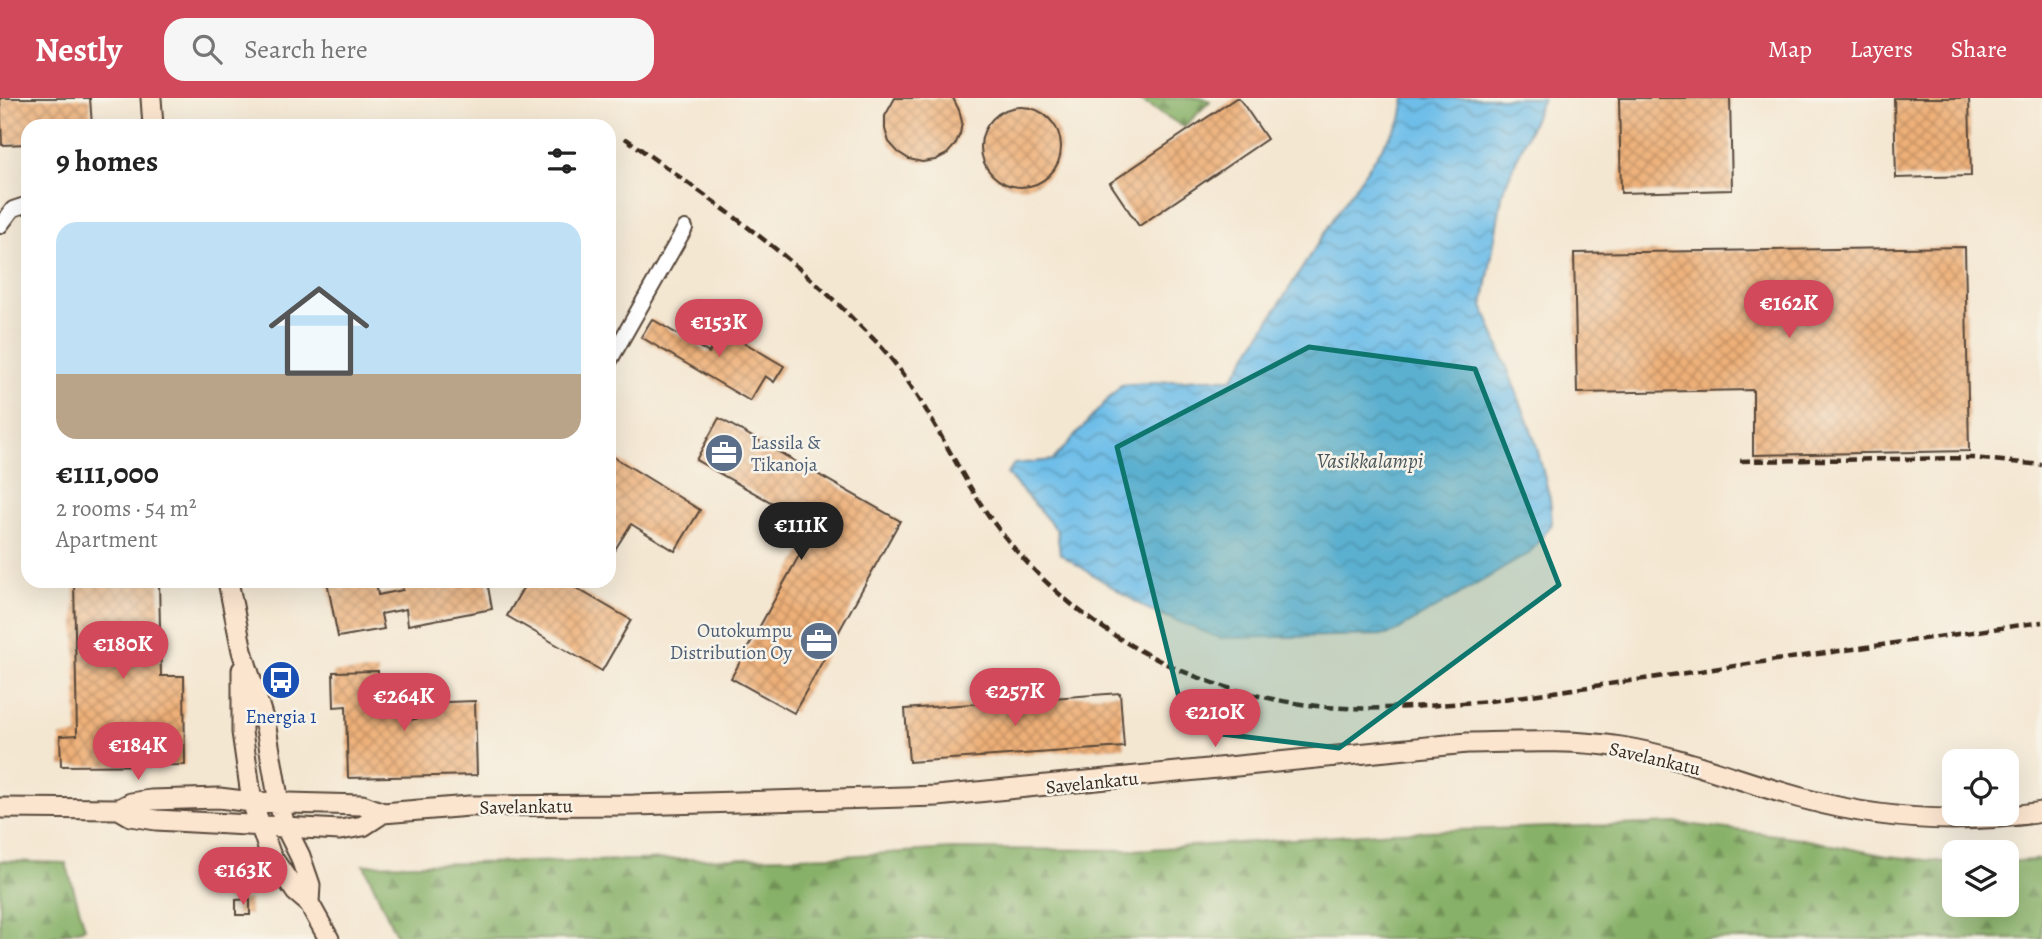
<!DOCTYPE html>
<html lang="en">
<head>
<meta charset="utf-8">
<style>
  body { margin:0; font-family:Alegreya,serif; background:#f6f6f6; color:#222; height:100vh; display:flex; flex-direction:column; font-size:26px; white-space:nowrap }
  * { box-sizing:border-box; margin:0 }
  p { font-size:23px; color:#767676 }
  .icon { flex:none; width:38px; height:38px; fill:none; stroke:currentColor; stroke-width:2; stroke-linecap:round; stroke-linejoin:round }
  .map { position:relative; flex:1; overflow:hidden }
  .side { position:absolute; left:21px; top:21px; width:595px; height:469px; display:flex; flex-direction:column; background:#fff; border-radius:21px; box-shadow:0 7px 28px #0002 }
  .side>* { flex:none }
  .controls { position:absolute; left:1942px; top:651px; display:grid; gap:14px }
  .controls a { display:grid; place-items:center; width:77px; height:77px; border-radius:14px; background:#fff; box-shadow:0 7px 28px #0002; font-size:35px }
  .price { position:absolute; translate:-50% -60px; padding:0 16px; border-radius:24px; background:#d1495b; color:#fff; font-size:23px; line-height:46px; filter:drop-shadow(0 2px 4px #0008) }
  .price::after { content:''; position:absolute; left:50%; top:42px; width:21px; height:16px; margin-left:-10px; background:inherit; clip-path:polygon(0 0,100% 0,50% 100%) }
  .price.selected { background:#222; color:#fff }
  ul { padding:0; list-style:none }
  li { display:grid; align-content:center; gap:14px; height:371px; padding:0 35px }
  li span { display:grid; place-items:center; height:217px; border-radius:21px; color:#555 }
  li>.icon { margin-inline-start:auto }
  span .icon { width:126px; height:126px; fill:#fffc; stroke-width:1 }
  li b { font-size:30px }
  h2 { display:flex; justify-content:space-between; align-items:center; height:84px; padding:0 35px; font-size:30px }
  header { display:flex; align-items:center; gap:42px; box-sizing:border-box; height:98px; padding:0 35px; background:#d1495b; color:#fff }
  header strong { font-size:33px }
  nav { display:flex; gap:38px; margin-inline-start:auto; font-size:24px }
  .search { width:490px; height:63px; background:#f6f6f6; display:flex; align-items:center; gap:18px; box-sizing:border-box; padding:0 24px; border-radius:21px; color:#767676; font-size:26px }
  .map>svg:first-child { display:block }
  .forest { fill:url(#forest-firs); stroke:#616e43; stroke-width:2 }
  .water { fill:url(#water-waves); stroke:#547484; stroke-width:2 }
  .building { fill:url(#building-cross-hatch) }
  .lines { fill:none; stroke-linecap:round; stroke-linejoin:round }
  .minor-casing { stroke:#574639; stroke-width:18 }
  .secondary-casing { stroke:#574639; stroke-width:23 }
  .minor { stroke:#fff; stroke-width:14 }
  .secondary { stroke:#fce5cf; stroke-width:19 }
  .rail { stroke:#3b2a1e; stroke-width:4.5; stroke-dasharray:10 5; stroke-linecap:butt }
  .marked { fill:#0f766e; fill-opacity:0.2; stroke:#0f766e; stroke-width:5; stroke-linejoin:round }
  .labels { text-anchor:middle; stroke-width:5; stroke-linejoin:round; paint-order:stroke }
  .service-label { font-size:19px; fill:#4e5e75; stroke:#f7f3e8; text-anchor:start }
  .transit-label { font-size:19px; fill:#164399; stroke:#f7f3e8 }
  .street-label { font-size:19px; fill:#3b2a1e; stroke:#f7f3e8 }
  .water-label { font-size:21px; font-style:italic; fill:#4a565b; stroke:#f7f3e8 }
</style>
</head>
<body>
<header>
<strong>Nestly</strong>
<div class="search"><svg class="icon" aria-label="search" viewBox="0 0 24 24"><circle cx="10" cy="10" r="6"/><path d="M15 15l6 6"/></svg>Search here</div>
<nav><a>Map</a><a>Layers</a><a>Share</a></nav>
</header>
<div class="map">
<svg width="2042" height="841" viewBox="0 0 2042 841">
  <defs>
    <pattern id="forest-firs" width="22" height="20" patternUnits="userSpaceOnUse" patternTransform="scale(1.75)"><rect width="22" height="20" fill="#87b168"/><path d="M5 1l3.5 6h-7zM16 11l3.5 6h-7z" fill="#709055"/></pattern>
    <pattern id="water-waves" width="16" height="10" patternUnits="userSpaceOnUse" patternTransform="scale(1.75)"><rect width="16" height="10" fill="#6ebee9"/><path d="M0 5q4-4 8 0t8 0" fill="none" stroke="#5c9bbc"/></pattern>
    <pattern id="building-cross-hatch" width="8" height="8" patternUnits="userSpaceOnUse" patternTransform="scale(1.75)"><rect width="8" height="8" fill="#eeb078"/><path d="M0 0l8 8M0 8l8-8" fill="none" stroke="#c28f62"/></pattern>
  </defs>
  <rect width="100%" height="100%" fill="#f7f3e8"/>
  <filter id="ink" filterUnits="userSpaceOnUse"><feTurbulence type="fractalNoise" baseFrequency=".0143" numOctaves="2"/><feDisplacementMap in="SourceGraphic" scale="14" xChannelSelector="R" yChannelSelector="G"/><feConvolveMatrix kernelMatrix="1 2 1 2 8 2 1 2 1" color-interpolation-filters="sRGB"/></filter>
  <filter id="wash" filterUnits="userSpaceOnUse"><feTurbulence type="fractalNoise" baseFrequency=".00686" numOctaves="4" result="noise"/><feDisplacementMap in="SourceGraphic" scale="28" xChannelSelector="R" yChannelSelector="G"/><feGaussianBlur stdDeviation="1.57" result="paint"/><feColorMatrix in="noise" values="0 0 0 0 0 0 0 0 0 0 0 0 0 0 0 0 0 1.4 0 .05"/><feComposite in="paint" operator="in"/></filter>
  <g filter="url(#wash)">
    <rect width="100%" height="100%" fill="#f4e7d2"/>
    <!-- forest -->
    <path class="forest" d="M1136 0H1203L1210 3 1184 29Z
      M1678 725 1792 739 1887 758 1955 765V807H2007V764L2042 761V841H398L364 767 843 758 951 751 1134 752 1394 734Z
      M0 763 66 765 85 830 45 841H0Z"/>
    <!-- water -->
    <path class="water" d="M1405 0H1543L1503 93 1483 208 1535 342 1550 401 1552 426 1530 455 1389 537 1220 540 1149 512 1060 456 1057 432 1007 376 1014 366 1053 362 1121 287 1201 281H1232L1337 115 1401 22Z"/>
    <g id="blocks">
      <!-- building -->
      <path class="building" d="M0 0H90L92 28H28V46L2 47Z
        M895 0H953L959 12 962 24 960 36 955 47 947 56 935 62 922 64 909 61 898 54 889 44 885 31V18Z
        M1236 0H1239L1267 41 1139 128 1110 85Z
        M1619 0H1730L1732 92 1621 95Z
        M1894 0H1969L1971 78 1896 80Z
        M981 49a40 40 0 1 1 80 0a40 40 0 1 1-80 0Z
        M1965 149 1969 353 1753 357V292L1577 295 1574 155Z
        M652 221 709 255 723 232 784 268 774 284 765 278 750 303 641 239Z
        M719 320 900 423 794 615 731 580 815 429 696 362Z
        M609 356 700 412 675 453 631 426 609 461Z
        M74 483H159L161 578H184L185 667 61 668 60 638 77 637Z
        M327 483H376L378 497 403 492 401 483H487L492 511 408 527 406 511 381 516 384 531 338 539Z
        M527 483H564L631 522 602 573 507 518Z
        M378 573 379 606 400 605 403 623 421 620 419 605 475 603 477 677 348 680 346 608 334 609 333 574Z
        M1120 595 1124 649 909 664 905 611Z
        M250 801V817H236V802Z"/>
    </g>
  </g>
  <g filter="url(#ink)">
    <use href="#blocks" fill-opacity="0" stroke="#574639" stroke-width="2"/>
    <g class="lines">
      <!-- minor casing -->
      <g class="minor-casing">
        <path id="minor" d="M0 128 13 111 28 106
          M609 264 685 130"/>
      </g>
      <!-- secondary casing -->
      <g class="secondary-casing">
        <path id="secondary" d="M151 0 153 28
          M228 483 242 553 266 630 279 705 285 728 300 758 310 787 309 805
          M242 572V634L252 704 271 758 296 794 309 805 329 841
          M0 710 119 711 131 718 156 722 340 732 363 728 383 715
          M119 711 131 705 151 702 219 700 252 704 362 707 383 715 469 708 634 707 937 698 1467 645C1518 644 1571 641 1621 649 1684 659 1744 685 1805 701 1882 722 1964 726 2042 714"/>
      </g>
      <!-- minor -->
      <use href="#minor" class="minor"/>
      <!-- secondary -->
      <use href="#secondary" class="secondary"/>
      <!-- rail -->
      <path class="rail" d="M625 40C704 97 785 151 853 221 865 233 878 244 888 257 932 310 956 375 997 429 1073 529 1184 591 1309 607 1368 615 1431 607 1490 603L2042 524
        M1740 363 1973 360 2042 367"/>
    </g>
  </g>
  <!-- marked area -->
  <path class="marked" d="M1309 249 1475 271 1559 487 1339 650 1187 632 1117 349Z"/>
  <!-- icons -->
  <defs>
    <g id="office-disc" transform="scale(2.0125)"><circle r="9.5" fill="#5c6f8a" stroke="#f7f3e8"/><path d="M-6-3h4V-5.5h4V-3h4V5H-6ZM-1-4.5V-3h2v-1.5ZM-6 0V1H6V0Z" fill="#fff"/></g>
    <g id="bus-disc" transform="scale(2.0125)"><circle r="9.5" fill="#1a4fb4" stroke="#f7f3e8"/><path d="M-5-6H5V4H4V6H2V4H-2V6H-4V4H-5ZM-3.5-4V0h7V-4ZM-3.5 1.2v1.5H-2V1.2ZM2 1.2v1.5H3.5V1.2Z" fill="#fff"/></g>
  </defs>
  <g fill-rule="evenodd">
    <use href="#office-disc" x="724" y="355"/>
    <use href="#office-disc" x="819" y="543"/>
    <use href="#bus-disc" x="281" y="582"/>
  </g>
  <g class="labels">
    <!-- service labels -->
    <g class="service-label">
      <text x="751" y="351">Lassila &amp;<tspan x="751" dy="22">Tikanoja</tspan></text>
      <text x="792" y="539" text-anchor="end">Outokumpu<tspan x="792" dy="22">Distribution Oy</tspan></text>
    </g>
    <!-- transit labels -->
    <g class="transit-label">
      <text x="281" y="625">Energia 1</text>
    </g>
    <!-- street labels -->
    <g class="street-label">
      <text transform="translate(1655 660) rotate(13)" y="7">Savelankatu</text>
      <text transform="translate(1092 684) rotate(-6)" y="7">Savelankatu</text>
      <text transform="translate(526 708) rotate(-1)" y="7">Savelankatu</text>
    </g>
    <!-- water labels -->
    <g class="water-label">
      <text x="1370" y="370">Vasikkalampi</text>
    </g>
  </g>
</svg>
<div class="controls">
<a><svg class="icon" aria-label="locate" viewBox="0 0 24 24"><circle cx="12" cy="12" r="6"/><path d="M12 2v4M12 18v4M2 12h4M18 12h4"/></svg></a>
<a><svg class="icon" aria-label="layers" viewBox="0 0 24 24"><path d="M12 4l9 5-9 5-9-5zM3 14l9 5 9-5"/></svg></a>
</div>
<b class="price" style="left:1789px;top:242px">€162K</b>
<b class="price" style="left:719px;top:261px">€153K</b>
<b class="price selected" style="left:801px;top:464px">€111K</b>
<b class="price" style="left:123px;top:583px">€180K</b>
<b class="price" style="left:1015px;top:630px">€257K</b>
<b class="price" style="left:404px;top:635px">€264K</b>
<b class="price" style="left:1215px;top:651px">€210K</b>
<b class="price" style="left:138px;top:684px">€184K</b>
<b class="price" style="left:243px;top:809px">€163K</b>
<section class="side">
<h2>9 homes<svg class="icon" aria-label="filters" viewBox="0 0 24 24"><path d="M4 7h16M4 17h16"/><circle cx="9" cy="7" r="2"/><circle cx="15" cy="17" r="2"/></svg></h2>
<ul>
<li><span style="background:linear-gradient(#bfe0f5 70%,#b9a48a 0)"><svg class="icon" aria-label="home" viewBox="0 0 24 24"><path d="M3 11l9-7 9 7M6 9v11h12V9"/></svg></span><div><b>€111,000</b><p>2 rooms · 54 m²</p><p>Apartment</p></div></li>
</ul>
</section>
</div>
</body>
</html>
